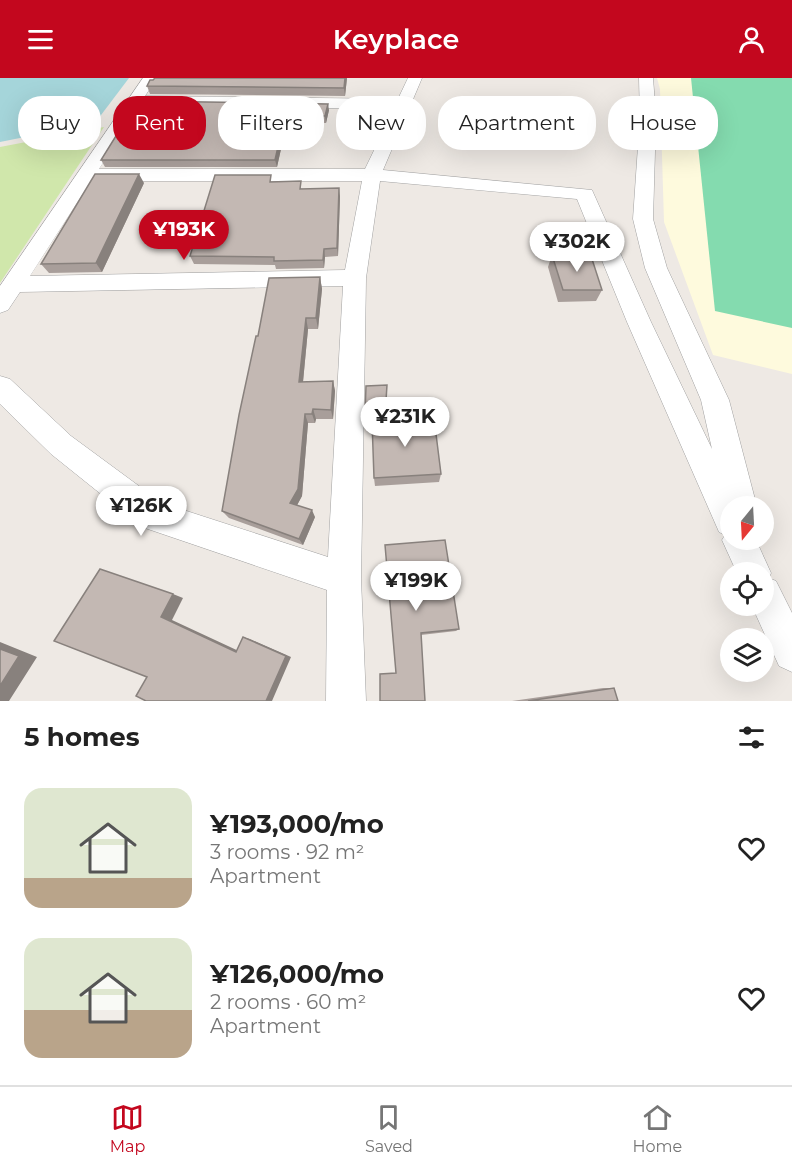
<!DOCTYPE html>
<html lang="en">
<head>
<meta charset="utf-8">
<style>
  body { margin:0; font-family:Montserrat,sans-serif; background:#f6f6f6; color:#222; height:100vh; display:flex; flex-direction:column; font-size:22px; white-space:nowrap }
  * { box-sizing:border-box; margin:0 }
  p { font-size:20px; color:#767676 }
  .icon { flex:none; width:33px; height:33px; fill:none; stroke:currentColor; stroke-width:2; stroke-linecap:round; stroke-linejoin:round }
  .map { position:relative; height:623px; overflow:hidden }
  .sheet { display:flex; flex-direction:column; background:#fff; flex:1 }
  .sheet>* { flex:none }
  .guide { position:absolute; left:18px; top:18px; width:756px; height:54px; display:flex; gap:12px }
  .needle { width:39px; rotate:198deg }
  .controls { position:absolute; left:720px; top:418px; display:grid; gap:12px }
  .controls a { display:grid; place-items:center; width:54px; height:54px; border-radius:50%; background:#fff; box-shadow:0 6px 24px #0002; font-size:30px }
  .price { position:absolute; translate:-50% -51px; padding:0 14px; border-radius:21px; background:#fff; color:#222; font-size:20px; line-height:39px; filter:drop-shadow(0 2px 3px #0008) }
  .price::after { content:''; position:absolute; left:50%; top:36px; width:18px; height:14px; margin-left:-9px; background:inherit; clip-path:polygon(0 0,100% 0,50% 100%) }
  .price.active { background:#c3071e; color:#fff }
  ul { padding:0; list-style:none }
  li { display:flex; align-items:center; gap:18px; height:150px; padding:0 24px }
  li span { display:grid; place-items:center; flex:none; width:168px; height:120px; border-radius:18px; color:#555 }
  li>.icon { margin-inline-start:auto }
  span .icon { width:72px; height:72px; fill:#fffc; stroke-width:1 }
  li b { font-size:26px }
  h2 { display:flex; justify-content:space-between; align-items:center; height:72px; padding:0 24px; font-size:26px }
  .pill { padding:0 21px; border-radius:24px; background:#fff; box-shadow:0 6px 24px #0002; font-size:21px; line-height:54px }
  .pill.active { background:#c3071e; color:#fff }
  header { display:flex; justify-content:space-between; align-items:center; height:78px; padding:0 24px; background:#c3071e; color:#fff; font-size:27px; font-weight:600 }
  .tab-bar { display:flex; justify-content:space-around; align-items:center; height:84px; border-top:2px solid #e0e0e0; background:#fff; font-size:16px; color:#767676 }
  .tab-bar a { display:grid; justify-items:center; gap:3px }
  .tab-bar .active { color:#c3071e }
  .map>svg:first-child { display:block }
  .education { fill:#fefadd }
  .grass { fill:#d0e7ab }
  .pitch { fill:#84dbaf }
  .water { fill:#a5d5da }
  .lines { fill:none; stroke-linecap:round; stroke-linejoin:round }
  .minor-casing { stroke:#a1a1a1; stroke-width:1 }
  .minor { fill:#fff; fill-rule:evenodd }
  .wall { fill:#a89e9a }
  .shaded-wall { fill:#88817d }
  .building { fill:#c3b8b3; stroke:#88817d; stroke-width:1.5 }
</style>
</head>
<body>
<header><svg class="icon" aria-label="menu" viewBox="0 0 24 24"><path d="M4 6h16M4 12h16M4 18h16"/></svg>Keyplace<svg class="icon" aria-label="person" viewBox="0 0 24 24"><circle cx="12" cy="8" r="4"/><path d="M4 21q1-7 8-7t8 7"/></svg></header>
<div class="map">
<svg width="792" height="623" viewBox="0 0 792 623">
  <rect width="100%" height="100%" fill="#eee9e4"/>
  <!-- education -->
  <path class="education" d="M657 0H792V296L713 277 664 144 660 11Z"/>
  <!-- grass -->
  <path class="grass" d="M104 49 0 205V69Z"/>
  <!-- pitch -->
  <path class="pitch" d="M691 0H792V250L715 233Z"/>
  <!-- water -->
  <path class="water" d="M0 0H129L95 45 0 64Z"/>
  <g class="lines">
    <!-- minor casing -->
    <g class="minor-casing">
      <path id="minor" d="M143 0H157L145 18 398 21 408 0H422L383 92 592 112 651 244 712 371 701 322 645 190 633 141 640 39 639 0H653L656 39 653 141 667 190 729 322 757 429H730V462H756L771 495 769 500 776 503 792 535V594L779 588 752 528H764V495H737L722 462 725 457 719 454 627 244 577 121 380 103 366 200 361 501 366 623H326L327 512 142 449 51 376 0 326V298L10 301 71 358 162 425 328 479 343 208 20 214 8 232 0 235V208ZM140 28 394 31 365 91H99ZM91 103H362L345 192 30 198Z"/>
    </g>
    <!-- minor -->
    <use href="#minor" class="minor"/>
  </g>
  <!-- wall -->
  <path class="wall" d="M155 0H347L345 18 150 16 147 8Z
    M329 32 326 45 287 44 277 89H105L101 82 124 45Z
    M273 104 303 111 340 118 338 178 325 179 324 190 276 191 275 187 194 186 190 178Z
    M144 105 102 194 49 195 41 186Z
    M552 177 602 212 596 223 558 224 548 189Z
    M320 199 322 211 318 251H308L303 304 333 303 335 313 333 341H316L315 345H308L302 418 297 427 315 439 303 467 229 440 222 433 258 258Z
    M387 307 386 342 441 396 439 404 375 408 374 400 385 342H366L365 337Z
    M385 467 459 551 456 553 421 557 396 595Z
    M603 610H614L618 623H512Z"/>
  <!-- shaded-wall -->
  <path class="shaded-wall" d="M345 0H347L345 18 344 10Z
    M328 26 329 32 326 45 325 38Z
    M285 38 287 44 277 89 275 82Z
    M139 96 144 105 102 194 96 185Z
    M339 110 340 118 338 178 337 170Z
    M324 171 325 179 324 190 323 182Z
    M320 199 322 211 318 251 316 240Z
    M306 240 308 251 302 314 299 304Z
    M333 303 335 313 333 341 331 332Z
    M313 331 316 341 315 345 312 336Z
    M305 336 308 345 302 418 295 431 290 425Z
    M312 432 315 439 303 467 299 461Z
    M173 516 183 520 172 542 243 575 236 574 161 539Z
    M243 559 250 561 291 579 272 623H266Z
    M0 564 37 579 9 623H0Z"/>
  <!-- building -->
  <path class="building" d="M155 0H345L344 10 147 8 150 2H153Z
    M140 23 328 26 325 38H285L275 82H101L124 45H128Z
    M95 96H139L96 185 41 186Z
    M215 97H271L270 104 301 103 300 111 339 110 337 170 324 171 323 182 274 183V179L190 178Z
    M552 177 591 178 602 212H563Z
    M320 199 316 240H306L299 304 333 303 331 332 313 331 312 336H305L298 411 290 425 312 432 299 461 222 433 239 337 256 258H258L269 200Z
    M387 307 385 338 365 337 366 308Z
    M434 340 441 396 374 400 372 343Z
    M445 462 459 551 421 555 425 623H380V596L396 595 385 467Z
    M100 491 173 516 161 539 236 574 243 559 286 578 266 623H146L136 618 147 599 54 563Z
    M0 571 19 578 0 608Z
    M614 610 618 623H528Z"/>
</svg>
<div class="controls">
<a><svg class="needle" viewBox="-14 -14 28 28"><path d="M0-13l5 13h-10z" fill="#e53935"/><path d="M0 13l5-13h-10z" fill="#767676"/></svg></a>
<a><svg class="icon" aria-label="locate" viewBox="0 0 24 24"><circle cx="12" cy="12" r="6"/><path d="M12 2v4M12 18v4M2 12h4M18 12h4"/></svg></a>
<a><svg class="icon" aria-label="layers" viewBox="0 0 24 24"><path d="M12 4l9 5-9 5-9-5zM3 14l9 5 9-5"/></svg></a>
</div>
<b class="price active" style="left:184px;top:183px">¥193K</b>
<b class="price" style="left:577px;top:195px">¥302K</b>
<b class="price" style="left:405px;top:370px">¥231K</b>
<b class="price" style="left:141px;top:459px">¥126K</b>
<b class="price" style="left:416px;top:534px">¥199K</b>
<div class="guide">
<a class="pill">Buy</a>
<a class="pill active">Rent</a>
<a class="pill">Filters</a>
<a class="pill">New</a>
<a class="pill">Apartment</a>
<a class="pill">House</a>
</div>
</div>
<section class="sheet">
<h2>5 homes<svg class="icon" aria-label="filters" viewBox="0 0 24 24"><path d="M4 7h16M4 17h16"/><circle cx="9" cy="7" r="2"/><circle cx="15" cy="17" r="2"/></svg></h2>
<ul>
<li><span style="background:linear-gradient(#dfe7d0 75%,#b9a48a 0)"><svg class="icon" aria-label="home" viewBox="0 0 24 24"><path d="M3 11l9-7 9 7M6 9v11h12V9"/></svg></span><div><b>¥193,000/mo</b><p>3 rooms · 92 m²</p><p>Apartment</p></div><svg class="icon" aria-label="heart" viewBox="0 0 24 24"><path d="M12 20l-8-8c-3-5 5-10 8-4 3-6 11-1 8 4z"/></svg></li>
<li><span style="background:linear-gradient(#dfe7d0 60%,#b9a48a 0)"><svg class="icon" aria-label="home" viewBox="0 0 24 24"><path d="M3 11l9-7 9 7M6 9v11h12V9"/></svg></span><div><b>¥126,000/mo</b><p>2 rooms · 60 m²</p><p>Apartment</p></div><svg class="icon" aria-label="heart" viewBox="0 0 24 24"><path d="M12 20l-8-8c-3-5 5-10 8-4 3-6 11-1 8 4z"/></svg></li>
</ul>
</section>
<nav class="tab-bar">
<a class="active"><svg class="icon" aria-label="map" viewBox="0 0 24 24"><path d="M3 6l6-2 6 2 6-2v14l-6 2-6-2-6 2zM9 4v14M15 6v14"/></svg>Map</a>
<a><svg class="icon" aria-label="saved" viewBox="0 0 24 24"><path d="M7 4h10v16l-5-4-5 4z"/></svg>Saved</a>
<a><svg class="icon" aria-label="home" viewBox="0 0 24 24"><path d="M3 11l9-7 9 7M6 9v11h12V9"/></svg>Home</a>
</nav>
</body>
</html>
